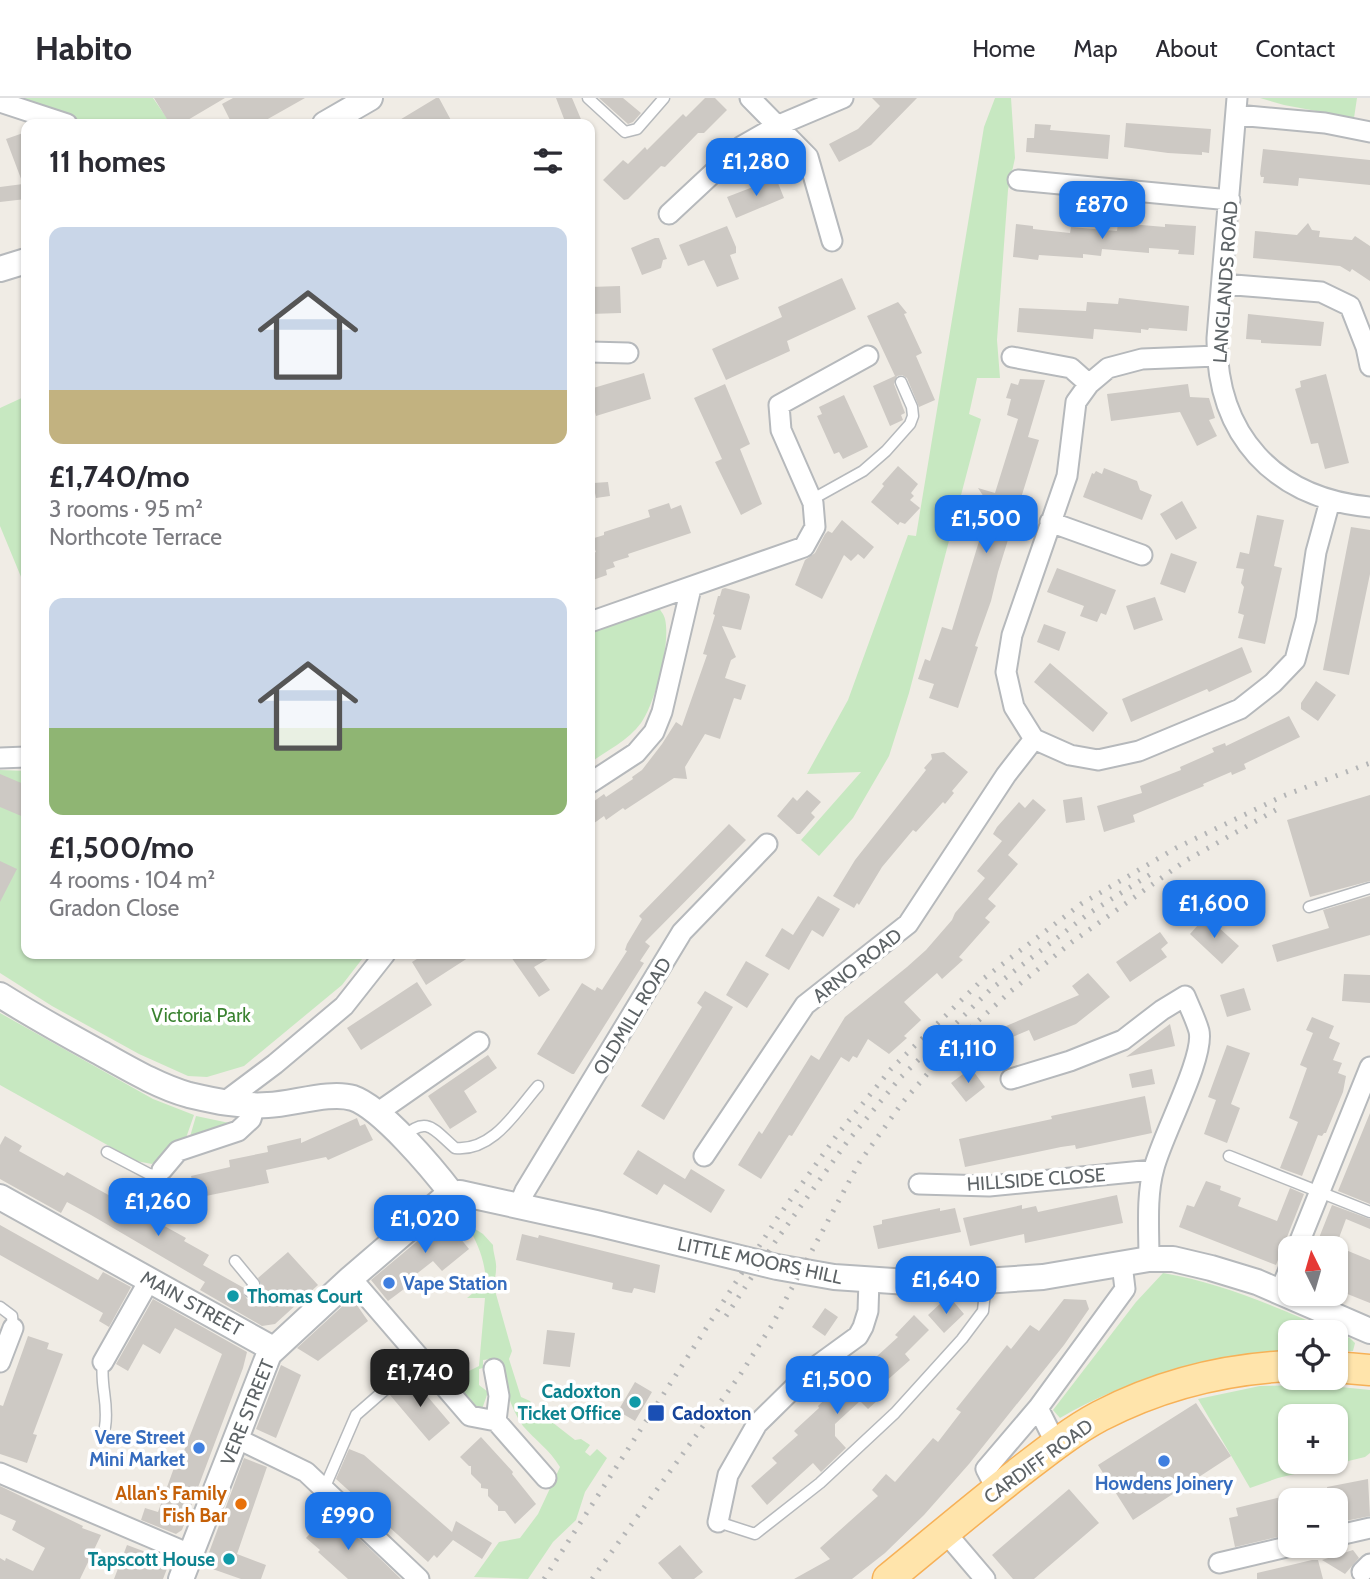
<!DOCTYPE html>
<html lang="en">
<head>
<meta charset="utf-8">
<style>
  body { margin:0; font-family:Cabin,sans-serif; background:#f2f2f3; color:#2b2b33; height:100vh; display:flex; flex-direction:column; font-size:26px; white-space:nowrap }
  * { box-sizing:border-box; margin:0 }
  p { font-size:23px; color:#7c7c81 }
  .icon { flex:none; width:38px; height:38px; fill:none; stroke:currentColor; stroke-width:2; stroke-linecap:round; stroke-linejoin:round }
  .map { position:relative; flex:1; overflow:hidden }
  .sheet { position:absolute; left:21px; top:21px; width:574px; height:840px; display:flex; flex-direction:column; background:#fff; border-radius:14px; box-shadow:0 2px 5px #0004 }
  .sheet>* { flex:none }
  .needle { width:46px; rotate:355deg }
  .buttons { position:absolute; left:1278px; top:1138px; display:grid; gap:14px }
  .buttons a { display:grid; place-items:center; width:70px; height:70px; border-radius:14px; background:#fff; box-shadow:0 2px 5px #0004; font-size:35px }
  .price { position:absolute; translate:-50% -60px; padding:0 16px; border-radius:14px; background:#1a73e8; color:#fff; font-size:23px; line-height:46px; filter:drop-shadow(0 2px 4px #0008) }
  .price::after { content:''; position:absolute; left:50%; top:42px; width:21px; height:16px; margin-left:-10px; background:inherit; clip-path:polygon(0 0,100% 0,50% 100%) }
  .price.on { background:#222; color:#fff }
  ul { padding:0; list-style:none }
  li { display:grid; align-content:center; gap:14px; height:371px; padding:0 28px }
  li span { display:grid; place-items:center; height:217px; border-radius:14px; color:#555 }
  li>.icon { margin-inline-start:auto }
  span .icon { width:126px; height:126px; fill:#fffc; stroke-width:1 }
  li b { font-size:30px }
  h2 { display:flex; justify-content:space-between; align-items:center; height:84px; padding:0 28px; font-size:30px }
  header { display:flex; align-items:center; gap:42px; box-sizing:border-box; height:98px; padding:0 35px; background:#fff; border-bottom:2px solid #e1e1e2 }
  header strong { font-size:33px }
  nav { display:flex; gap:38px; margin-inline-start:auto; font-size:24px }
  .map>svg:first-child { display:block }
  .green { fill:#c7e8c1; fill-rule:evenodd }
  .building { fill:#cdc9c4 }
  .lines { fill:none; stroke-linecap:round; stroke-linejoin:round }
  .service-casing { stroke:#b6b9bc; stroke-width:13 }
  .minor-casing { stroke:#b6b9bc; stroke-width:23 }
  .tertiary-casing { stroke:#b6b9bc; stroke-width:28 }
  .primary-casing { stroke:#f7b157; stroke-width:33 }
  .service { stroke:#fff; stroke-width:10 }
  .minor { stroke:#fff; stroke-width:19 }
  .tertiary { stroke:#fff; stroke-width:24 }
  .primary { stroke:#ffe4ab; stroke-width:30 }
  .rail { stroke:#b4b5b6; stroke-width:5; stroke-dasharray:2 9; stroke-linecap:butt }
  .shop-dot { fill:#3f7fe0; stroke:#fff; stroke-width:2.5 }
  .culture-dot { fill:#0f9aa8; stroke:#fff; stroke-width:2.5 }
  .transit-dot { fill:#1a4fb4; stroke:#fff; stroke-width:2.5 }
  .food-dot { fill:#e8710a; stroke:#fff; stroke-width:2.5 }
  .labels { text-anchor:middle; stroke-width:7; stroke-linejoin:round; paint-order:stroke }
  .street-label { font-size:19px; fill:#5d6366; stroke:#fff }
  .park-label { font-size:19px; fill:#3a8230; stroke:#fff }
  .shop-label { font-size:19px; font-weight:bold; fill:#366cbe; stroke:#fff; text-anchor:start }
  .culture-label { font-size:19px; font-weight:bold; fill:#0d838f; stroke:#fff; text-anchor:end }
  .transit-label { font-size:19px; font-weight:bold; fill:#164399; stroke:#fff; text-anchor:start }
  .food-label { font-size:19px; font-weight:bold; fill:#c56008; stroke:#fff; text-anchor:end }
</style>
</head>
<body>
<header>
<strong>Habito</strong>
<nav><a>Home</a><a>Map</a><a>About</a><a>Contact</a></nav>
</header>
<div class="map">
<svg width="1370" height="1481" viewBox="0 0 1370 1481">
  <rect width="100%" height="100%" fill="#f0ece5"/>
  <!-- green -->
  <path class="green" d="M4 0H153L171 26H85Z
    M995 0H1011L1015 60 1008 92 997 242 1000 280H977L969 316 981 321 909 595 889 658 853 720 819 758 801 742 861 674 807 676 848 602 908 437 916 438 984 29Z
    M1260 0H1357L1354 20 1284 7Z
    M26 298V491L0 428V310Z
    M657 508C660 512 664 516 665 521 671 545 655 606 641 625 629 642 606 653 590 665V526Z
    M0 672 26 673V856H366L342 887 244 968 207 979 188 978 139 956 52 908 0 875Z
    M0 915 153 1001 194 1017 186 1040 171 1047 152 1066 136 1063 0 987Z
    M196 1018 234 1026 189 1042Z
    M475 1131 483 1136 493 1147C493 1155 497 1164 496 1171 496 1178 494 1181 494 1189L512 1253 509 1261 521 1299 530 1303 534 1310 575 1342 581 1341 590 1347 585 1354 590 1358 597 1351 607 1360 585 1394 576 1422 553 1444 528 1481 474 1479 499 1444 520 1440 538 1416 560 1369C549 1351 536 1343 523 1328 511 1311 506 1291 500 1272L494 1269 492 1261 483 1262V1270L479 1271V1287L488 1294 481 1314H477L456 1283 459 1278 479 1268 485 1200H467L486 1184C485 1165 480 1151 471 1134Z
    M1163 1175C1223 1185 1278 1210 1334 1234H1290V1252C1208 1259 1131 1279 1060 1320L1053 1312 1136 1204Z
    M1335 1234 1350 1240 1355 1245 1353 1253H1335Z
    M1321 1287 1370 1292V1355L1365 1359 1278 1380 1250 1390 1198 1301 1260 1288ZM1290 1318H1335V1363H1290Z"/>
  <!-- building -->
  <path class="building" d="M154 0H225L181 26H170Z
    M233 0H305L259 26H232L222 6Z
    M436 0H439L453 26H393Z
    M556 0H572L583 26H566Z
    M599 0H623L641 15 633 24 628 26Z
    M705 0H715L727 12 704 35H698L665 69 661 68 628 101 624 102 603 82 623 62 628 66 645 49 647 52 683 16 686 19Z
    M872 0H917L871 47 839 64 829 46 858 31 880 8Z
    M1126 25 1211 31 1209 55 1202 54V57L1168 55 1124 49Z
    M1035 26 1051 27 1050 32 1110 37 1108 61 1026 54 1027 40H1034Z
    M26 34V101L0 104V89L23 86 6 41Z
    M1263 51 1370 62V87L1299 80 1298 88 1263 85 1264 79H1261L1260 76Z
    M776 80 784 100 736 120 727 99Z
    M1118 125 1165 129V126L1196 128 1194 157 1178 156 1179 152 1149 150V155L1102 151 1101 158 1083 156V160L1039 157 1038 162 1013 159 1016 126 1033 128V131L1070 135 1071 129 1117 133Z
    M1308 125 1312 132 1320 133 1319 139 1352 142 1355 138 1370 148V183L1352 171 1350 174 1340 168 1253 160 1255 133 1297 137Z
    M727 128 736 149V155L730 157 739 181 717 189 704 162 688 168 679 147Z
    M655 140H659L667 161 663 162 661 170 642 177 631 150Z
    M842 180 856 211 787 243 790 253 726 282 712 251 782 219 778 209Z
    M620 188 621 215 590 216V189Z
    M1119 200 1189 208 1187 233 1149 230 1148 232 1141 231V235L1094 231 1093 241 1017 234 1019 210 1086 213 1087 204 1118 206Z
    M898 204 907 215 904 216 922 255 916 258 935 302 919 309 907 280 902 277 897 278 894 286 905 315 901 317 903 322 890 328 873 288 895 278 867 218Z
    M1248 216 1324 224 1321 248 1261 245V242L1246 241Z
    M644 275 651 301 596 318 595 314 590 315V291Z
    M1326 276 1349 365 1325 371 1318 345 1311 346 1295 291 1301 289 1300 283Z
    M1020 281 1045 282 1028 339 1039 342 998 474 991 503 975 548 978 549 958 610 929 600 934 586 918 581 925 561 930 563 942 529 952 532 980 440 974 439 979 423 1006 432 978 390 995 395 1018 321 1007 317 1011 301 1006 300 1011 285 1018 287Z
    M725 286 750 346 740 351 762 406 741 417 715 364 722 361 694 300Z
    M1188 286 1190 299 1209 300 1215 320 1209 322 1217 338 1197 348 1180 314 1111 323 1107 296Z
    M844 297 868 349 843 361 839 354 834 356 817 318 822 316 819 309Z
    M898 368 918 386 911 395 914 398 910 402 920 410 905 426 900 424 898 427 871 404 884 388 882 386Z
    M1104 370 1137 383 1140 392 1152 397 1142 422 1083 399 1092 375 1094 376 1096 373 1102 376Z
    M608 384 610 398 596 400 593 385Z
    M1182 403 1197 430 1176 442 1160 416Z
    M669 405 671 411 681 407 691 435 628 456 629 459 613 464 615 469 606 472 607 477 590 483V456L596 454 591 441 604 437V434L650 419 648 412Z
    M1257 417 1284 422 1274 468 1282 470 1265 546 1238 540 1244 517 1238 515 1244 489 1241 485 1244 471 1236 470 1240 454 1249 456Z
    M842 422 874 449 864 461 858 456 851 463 844 457 822 501 795 487 805 462 815 455 825 436 828 433 832 435Z
    M1351 429 1370 432V476L1349 577 1323 572Z
    M1171 455 1197 464 1185 495 1160 486Z
    M1057 470 1116 492 1106 517 1101 515 1097 524 1080 518 1084 508 1047 494Z
    M725 490 749 496 750 499 741 532 722 528 736 559 731 562 725 580 746 587 741 602 734 600 720 641 705 636 685 669 687 681 674 680 625 712 623 710 606 722 604 718 590 728V706L604 696 606 699 633 681 632 679 642 672 662 646 676 624 682 628 707 557 703 556 715 517 713 516 718 498H720L722 491Z
    M1155 499 1163 522 1134 532 1126 508Z
    M1044 526 1066 534 1059 553 1037 544Z
    M1242 549 1252 574 1209 594 1207 591 1131 624 1122 601Z
    M1050 565 1108 615 1093 634 1034 584Z
    M1316 583 1336 597 1318 623 1301 611V605Z
    M1289 618 1300 639 1244 666 1246 671 1232 677 1231 674 1203 686 1204 688 1133 717 1135 724 1104 734 1097 708 1142 695 1140 688 1181 672 1180 669 1214 654 1212 650 1225 645 1226 648Z
    M944 654 968 674 952 693 954 695 945 706 943 704 916 734 913 732 882 769 859 807 857 805 854 810 833 798 855 762 926 672 924 670 932 661 931 656Z
    M0 676 26 687V720L0 709Z
    M807 692 821 704 811 715 815 719 800 736H797L777 718 793 699 797 703Z
    M1370 697V783L1310 799 1287 722Z
    M1082 699 1085 722 1066 725 1063 702Z
    M1033 701 1046 712 1008 757 1018 766 988 801 996 808 985 820 990 824 959 859 963 862 942 881 937 875 904 904 921 922 904 938 907 940 889 956 868 941 857 960 853 958 849 964 841 959 792 1038 789 1037 761 1081 738 1067 759 1033 762 1036 811 957 819 962 845 919 907 869 926 852 952 822 955 815 985 780 977 773 1002 743 993 736 997 729 1019 704 1025 710Z
    M729 726 746 742 645 844 650 848 640 863 644 865 574 976H572L537 956 582 885 595 893 597 889 602 892 627 853 625 852 627 846 642 821 639 818Z
    M0 763 17 771 0 804Z
    M818 798 840 811 823 839 812 832 789 872 765 858 782 830 793 837Z
    M1370 798V837L1277 864 1272 847 1329 830 1323 812Z
    M1206 818 1239 848 1222 866 1190 836Z
    M1160 834 1168 845 1161 851 1167 859 1130 884 1116 864Z
    M425 856H474L426 887 412 864Z
    M509 856H556L534 869 550 892 539 899Z
    M746 863 769 876 747 910 726 897Z
    M1088 875 1110 899 1076 926 1034 943 1029 932 1003 943 999 931 1079 897 1072 888Z
    M1344 876 1370 877V905L1342 903Z
    M417 884 432 907 361 952 347 930Z
    M1244 890 1251 912 1227 919 1220 897Z
    M705 893 733 909 664 1022 641 1008 702 909 697 905Z
    M1312 919 1334 928 1329 940 1340 945 1333 962 1342 965 1338 975 1346 978 1343 994 1326 1035H1324L1322 1038 1318 1037 1302 1078 1280 1070 1298 1024 1289 1020 1307 970 1300 967 1313 935 1306 932Z
    M1170 926 1175 948 1126 959Z
    M1227 947 1250 955 1231 1006 1240 1010 1227 1045 1204 1036 1216 1002 1208 999Z
    M488 957 497 970 464 993 477 1014 450 1031 428 998Z
    M971 970 985 989 966 1004 951 985Z
    M1152 971 1155 986 1132 990 1129 976Z
    M1145 998 1152 1035 1076 1051 1075 1047 1061 1049 965 1069 959 1041 1052 1021 1051 1018Z
    M1370 1015V1106L1338 1093Z
    M357 1020 360 1028 365 1026 373 1042 328 1062 326 1059 266 1072 269 1085 196 1100 191 1078 230 1069 229 1062 268 1054 267 1048 301 1040V1045Z
    M5 1038 22 1048 19 1053 64 1078 67 1074 186 1140 184 1143 209 1157 203 1167 244 1190 243 1195 247 1201 253 1200 257 1197 261 1186 258 1180 288 1154 318 1187 275 1226 262 1228 200 1192 205 1184 91 1117 67 1104 61 1115 0 1081V1047Z
    M638 1052 685 1081 691 1071 725 1092 711 1115 664 1086 657 1097 623 1076Z
    M1206 1083 1221 1088 1220 1092 1241 1100 1238 1108 1277 1123 1290 1090 1304 1096 1276 1167 1179 1129 1187 1107 1194 1109Z
    M1117 1097 1123 1125 1025 1145 1024 1136 970 1148 963 1120 1022 1107V1111L1036 1108 1038 1114Z
    M1332 1107 1370 1121V1131L1346 1121 1336 1148 1370 1162V1205L1335 1191V1149L1315 1150Z
    M457 1110 471 1125 465 1130 468 1133 460 1140 469 1151 442 1173 433 1163 405 1185 408 1188 388 1203 371 1182Z
    M940 1110V1113L955 1110 961 1134 878 1151 873 1128 882 1126V1122Z
    M0 1127 98 1182 103 1174 131 1189 109 1229 99 1223 103 1215 0 1157Z
    M522 1136 538 1140 539 1137 660 1167 655 1195 634 1190 632 1195 625 1194 612 1191 613 1185 516 1162Z
    M153 1201 247 1254 243 1270 182 1432 176 1436 141 1422 145 1410 158 1414 175 1367 178 1368 222 1256 175 1230 160 1256 143 1246 128 1273 116 1266Z
    M1064 1201 1086 1202 1089 1211 1064 1247 969 1366 924 1417 885 1455 852 1481H794L830 1461 820 1450 878 1398 872 1392 878 1385 886 1376 895 1384 933 1340 938 1344 961 1314 956 1311 1007 1247 1011 1251 1030 1227 1039 1233Z
    M348 1203H354L368 1223 318 1263 297 1250Z
    M953 1203 964 1216 944 1235 928 1217 942 1204 946 1209Z
    M825 1210 838 1219 825 1238 812 1229Z
    M914 1217 929 1232 905 1256 910 1262 884 1285 889 1292 868 1311 860 1303 835 1326V1338L846 1350 821 1374 813 1365 767 1407 751 1388 777 1365 772 1360 798 1337 794 1333 819 1310 818 1308 839 1288 841 1291 898 1239 895 1237Z
    M547 1232 575 1235 570 1269 543 1266Z
    M28 1238 49 1245 47 1251 63 1256 33 1336 37 1337 27 1365 0 1356V1307L3 1308Z
    M281 1267 301 1277 276 1340 256 1331Z
    M411 1279 450 1325 429 1343 390 1297Z
    M635 1284 652 1294 635 1323 618 1313Z
    M1196 1305 1231 1358 1133 1422 1098 1367Z
    M481 1339 513 1374 512 1376 536 1406 515 1426 505 1413H498V1408L488 1398V1391L481 1390V1386L471 1376V1368H469L460 1359Z
    M349 1351 364 1357 452 1434 456 1423 492 1445 482 1461 453 1442 437 1460 434 1457 428 1464 336 1381Z
    M244 1360 267 1369 237 1456 266 1467 261 1481H241L204 1468Z
    M1368 1381 1370 1418 1335 1425V1402H1329L1327 1389Z
    M0 1388 83 1428 82 1430 101 1437 80 1481H0V1460L5 1463 6 1460 33 1473 45 1450 12 1432 16 1423 0 1416Z
    M1069 1391 1099 1425 1034 1481H1013L992 1457Z
    M1285 1398H1290V1436L1235 1449 1229 1420 1238 1418 1236 1410Z
    M329 1415 365 1446 401 1481H348L318 1454 320 1452 306 1440Z
    M127 1447 170 1463 163 1481H114Z
    M680 1447 703 1474 694 1481H672L658 1465Z
    M1353 1452 1359 1460 1345 1476 1322 1462Z
    M1312 1462H1318L1323 1481H1257V1475Z"/>
  <g class="lines">
    <!-- service casing -->
    <g class="service-casing">
      <path id="service" d="M588 0 625 34 637 31 664 0
        M811 402 863 373 886 353 910 326 913 318 912 309 901 284
        M1309 809 1370 790
        M402 1040C427 1016 434 1032 455 1050 493 1054 516 1013 538 988
        M107 1054 149 1076 154 1077 162 1072
        M1229 1058 1370 1114
        M235 1163 254 1186 250 1194
        M0 1209 12 1218 13 1230
        M103 1264C100 1289 109 1304 105 1329
        M324 1391 356 1317 419 1262
        M718 1424 755 1436 820 1385 895 1315 962 1241 983 1213 986 1184"/>
    </g>
    <!-- minor casing -->
    <g class="minor-casing">
      <path id="minor" d="M750 0 808 59 832 143
        M1237 0 1217 240C1216 337 1274 400 1370 409
        M0 4 67 26
        M1237 17 1325 25 1370 34
        M1018 82 1230 102
        M669 116 742 48 779 27 843 0
        M1222 186 1321 194 1350 208 1366 249 1370 268
        M590 254 628 255
        M1012 259 1071 270 1089 286 1108 270 1142 261 1217 258
        M1089 286 1076 304 1067 378 1012 537 1006 574 1014 609 1034 641 1070 657 1098 662 1139 653 1240 611 1273 585 1295 562 1306 521 1316 454 1330 403
        M1050 424 1142 457
        M590 524 804 449 815 429 813 405 781 332 779 307 868 258
        M0 660 26 659
        M590 685 636 655 654 634 662 614 691 490
        M1011 981 1070 963 1123 942 1162 912 1185 898C1190 910 1196 922 1199 933 1205 959 1162 1038 1154 1070 1146 1098 1149 1132 1149 1161
        M223 1005 275 966 344 908 385 856
        M377 1015 479 944
        M704 1058 805 907 908 826 1006 677 1034 641
        M162 1072 178 1053 238 1033 251 1021 255 1007
        M919 1086 989 1088 1153 1072
        M519 1107 525 1093 682 834 767 746
        M1297 1150 1370 969
        M351 1180 470 1318 496 1323
        M1280 1193 1290 1169
        M0 1264 13 1230
        M103 1264 150 1181
        M494 1271 499 1298 496 1323 546 1380
        M236 1340 306 1374 419 1481
        M1056 1346 1038 1310 1125 1191 1122 1166
        M0 1375 192 1457
        M997 1392 986 1371 1038 1310
        M718 1424 728 1377 757 1326 814 1270 858 1238 863 1229 868 1213 869 1182
        M945 1434 985 1481
        M1335 1438 1370 1430
        M1219 1465 1295 1447
        M1362 1474 1370 1466"/>
    </g>
    <!-- tertiary casing -->
    <g class="tertiary-casing">
      <path id="tertiary" d="M325 26 370 0
        M0 171 26 163
        M0 897C32 917 64 935 97 953 126 969 157 988 189 997 215 1003 241 1009 268 1007 293 1006 330 993 353 1000 382 1010 433 1071 452 1096L460 1095 596 1125 777 1169 834 1179 908 1184H969L1043 1179 1149 1161H1173L1211 1170 1257 1184 1370 1233
        M0 1099 273 1251
        M181 1481 269 1256 351 1180 443 1101 452 1096"/>
    </g>
    <!-- primary casing -->
    <g class="primary-casing">
      <path id="primary" d="M1335 1269 1370 1272
        M888 1481C931 1446 973 1410 1017 1376 1043 1356 1070 1334 1100 1318 1158 1288 1224 1271 1290 1268"/>
    </g>
    <!-- service -->
    <use href="#service" class="service"/>
    <!-- minor -->
    <use href="#minor" class="minor"/>
    <!-- tertiary -->
    <use href="#tertiary" class="tertiary"/>
    <!-- primary -->
    <use href="#primary" class="primary"/>
    <!-- rail -->
    <path class="rail" d="M726 1218 775 1144 847 1044 900 980 991 891 1088 816 1157 772
      M544 1481 778 1119 837 1037 891 971 983 881 1081 806 1176 750 1283 698 1370 665
      M592 1481 740 1277 772 1227 859 1065 902 1005 957 942 1011 893 1072 844 1185 763 1281 709"/>
  </g>
  <!-- markers -->
  <g class="shop-dot">
    <circle cx="389" cy="1185" r="7"/>
    <circle cx="199" cy="1350" r="7"/>
    <circle cx="1164" cy="1363" r="7"/>
  </g>
  <g class="culture-dot">
    <circle cx="233" cy="1198" r="7"/>
    <circle cx="635" cy="1304" r="7"/>
    <circle cx="229" cy="1461" r="7"/>
  </g>
  <rect class="transit-dot" x="647" y="1306" width="18" height="18" rx="3.5"/>
  <circle class="food-dot" cx="241" cy="1406" r="7"/>
  <g class="labels">
    <!-- street labels -->
    <g class="street-label">
      <text transform="translate(1225 184) rotate(-86)" y="7">LANGLANDS ROAD</text>
      <text transform="translate(857 867) rotate(-38)" y="7">ARNO ROAD</text>
      <text transform="translate(632 918) rotate(-59)" y="7">OLDMILL ROAD</text>
      <text transform="translate(1036 1081) rotate(-4)" y="7">HILLSIDE CLOSE</text>
      <text transform="translate(760 1162) rotate(12)" y="7">LITTLE MOORS HILL</text>
      <text transform="translate(192 1205) rotate(29)" y="7">MAIN STREET</text>
      <text transform="translate(247 1314) rotate(-68)" y="7">VERE STREET</text>
      <text transform="translate(1038 1363) rotate(-36)" y="7">CARDIFF ROAD</text>
    </g>
    <!-- park labels -->
    <g class="park-label">
      <text x="201" y="924">Victoria Park</text>
    </g>
    <!-- shop labels -->
    <g class="shop-label">
      <text x="403" y="1192">Vape Station</text>
      <text x="185" y="1346" text-anchor="end">Vere Street<tspan x="185" dy="22">Mini Market</tspan></text>
      <text x="1164" y="1392" text-anchor="middle">Howdens Joinery</text>
    </g>
    <!-- culture labels -->
    <g class="culture-label">
      <text x="247" y="1205" text-anchor="start">Thomas Court</text>
      <text x="621" y="1300">Cadoxton<tspan x="621" dy="22">Ticket Office</tspan></text>
      <text x="215" y="1468">Tapscott House</text>
    </g>
    <!-- transit labels -->
    <g class="transit-label">
      <text x="672" y="1322">Cadoxton</text>
    </g>
    <!-- food labels -->
    <g class="food-label">
      <text x="227" y="1402">Allan's Family<tspan x="227" dy="22">Fish Bar</tspan></text>
    </g>
  </g>
</svg>
<div class="buttons">
<a><svg class="needle" viewBox="-14 -14 28 28"><path d="M0-13l5 13h-10z" fill="#e53935"/><path d="M0 13l5-13h-10z" fill="#7c7c81"/></svg></a>
<a><svg class="icon" aria-label="locate" viewBox="0 0 24 24"><circle cx="12" cy="12" r="6"/><path d="M12 2v4M12 18v4M2 12h4M18 12h4"/></svg></a>
<a>+</a>
<a>−</a>
</div>
<b class="price" style="left:756px;top:100px">£1,280</b>
<b class="price" style="left:1102px;top:143px">£870</b>
<b class="price" style="left:986px;top:457px">£1,500</b>
<b class="price" style="left:1214px;top:842px">£1,600</b>
<b class="price" style="left:968px;top:987px">£1,110</b>
<b class="price" style="left:158px;top:1140px">£1,260</b>
<b class="price" style="left:425px;top:1157px">£1,020</b>
<b class="price" style="left:946px;top:1218px">£1,640</b>
<b class="price on" style="left:420px;top:1311px">£1,740</b>
<b class="price" style="left:837px;top:1318px">£1,500</b>
<b class="price" style="left:348px;top:1454px">£990</b>
<section class="sheet">
<h2>11 homes<svg class="icon" aria-label="filters" viewBox="0 0 24 24"><path d="M4 7h16M4 17h16"/><circle cx="9" cy="7" r="2"/><circle cx="15" cy="17" r="2"/></svg></h2>
<ul>
<li><span style="background:linear-gradient(#c9d6e8 75%,#c2b280 0)"><svg class="icon" aria-label="home" viewBox="0 0 24 24"><path d="M3 11l9-7 9 7M6 9v11h12V9"/></svg></span><div><b>£1,740/mo</b><p>3 rooms · 95 m²</p><p>Northcote Terrace</p></div></li>
<li><span style="background:linear-gradient(#c9d6e8 60%,#8fb573 0)"><svg class="icon" aria-label="home" viewBox="0 0 24 24"><path d="M3 11l9-7 9 7M6 9v11h12V9"/></svg></span><div><b>£1,500/mo</b><p>4 rooms · 104 m²</p><p>Gradon Close</p></div></li>
</ul>
</section>
</div>
</body>
</html>
